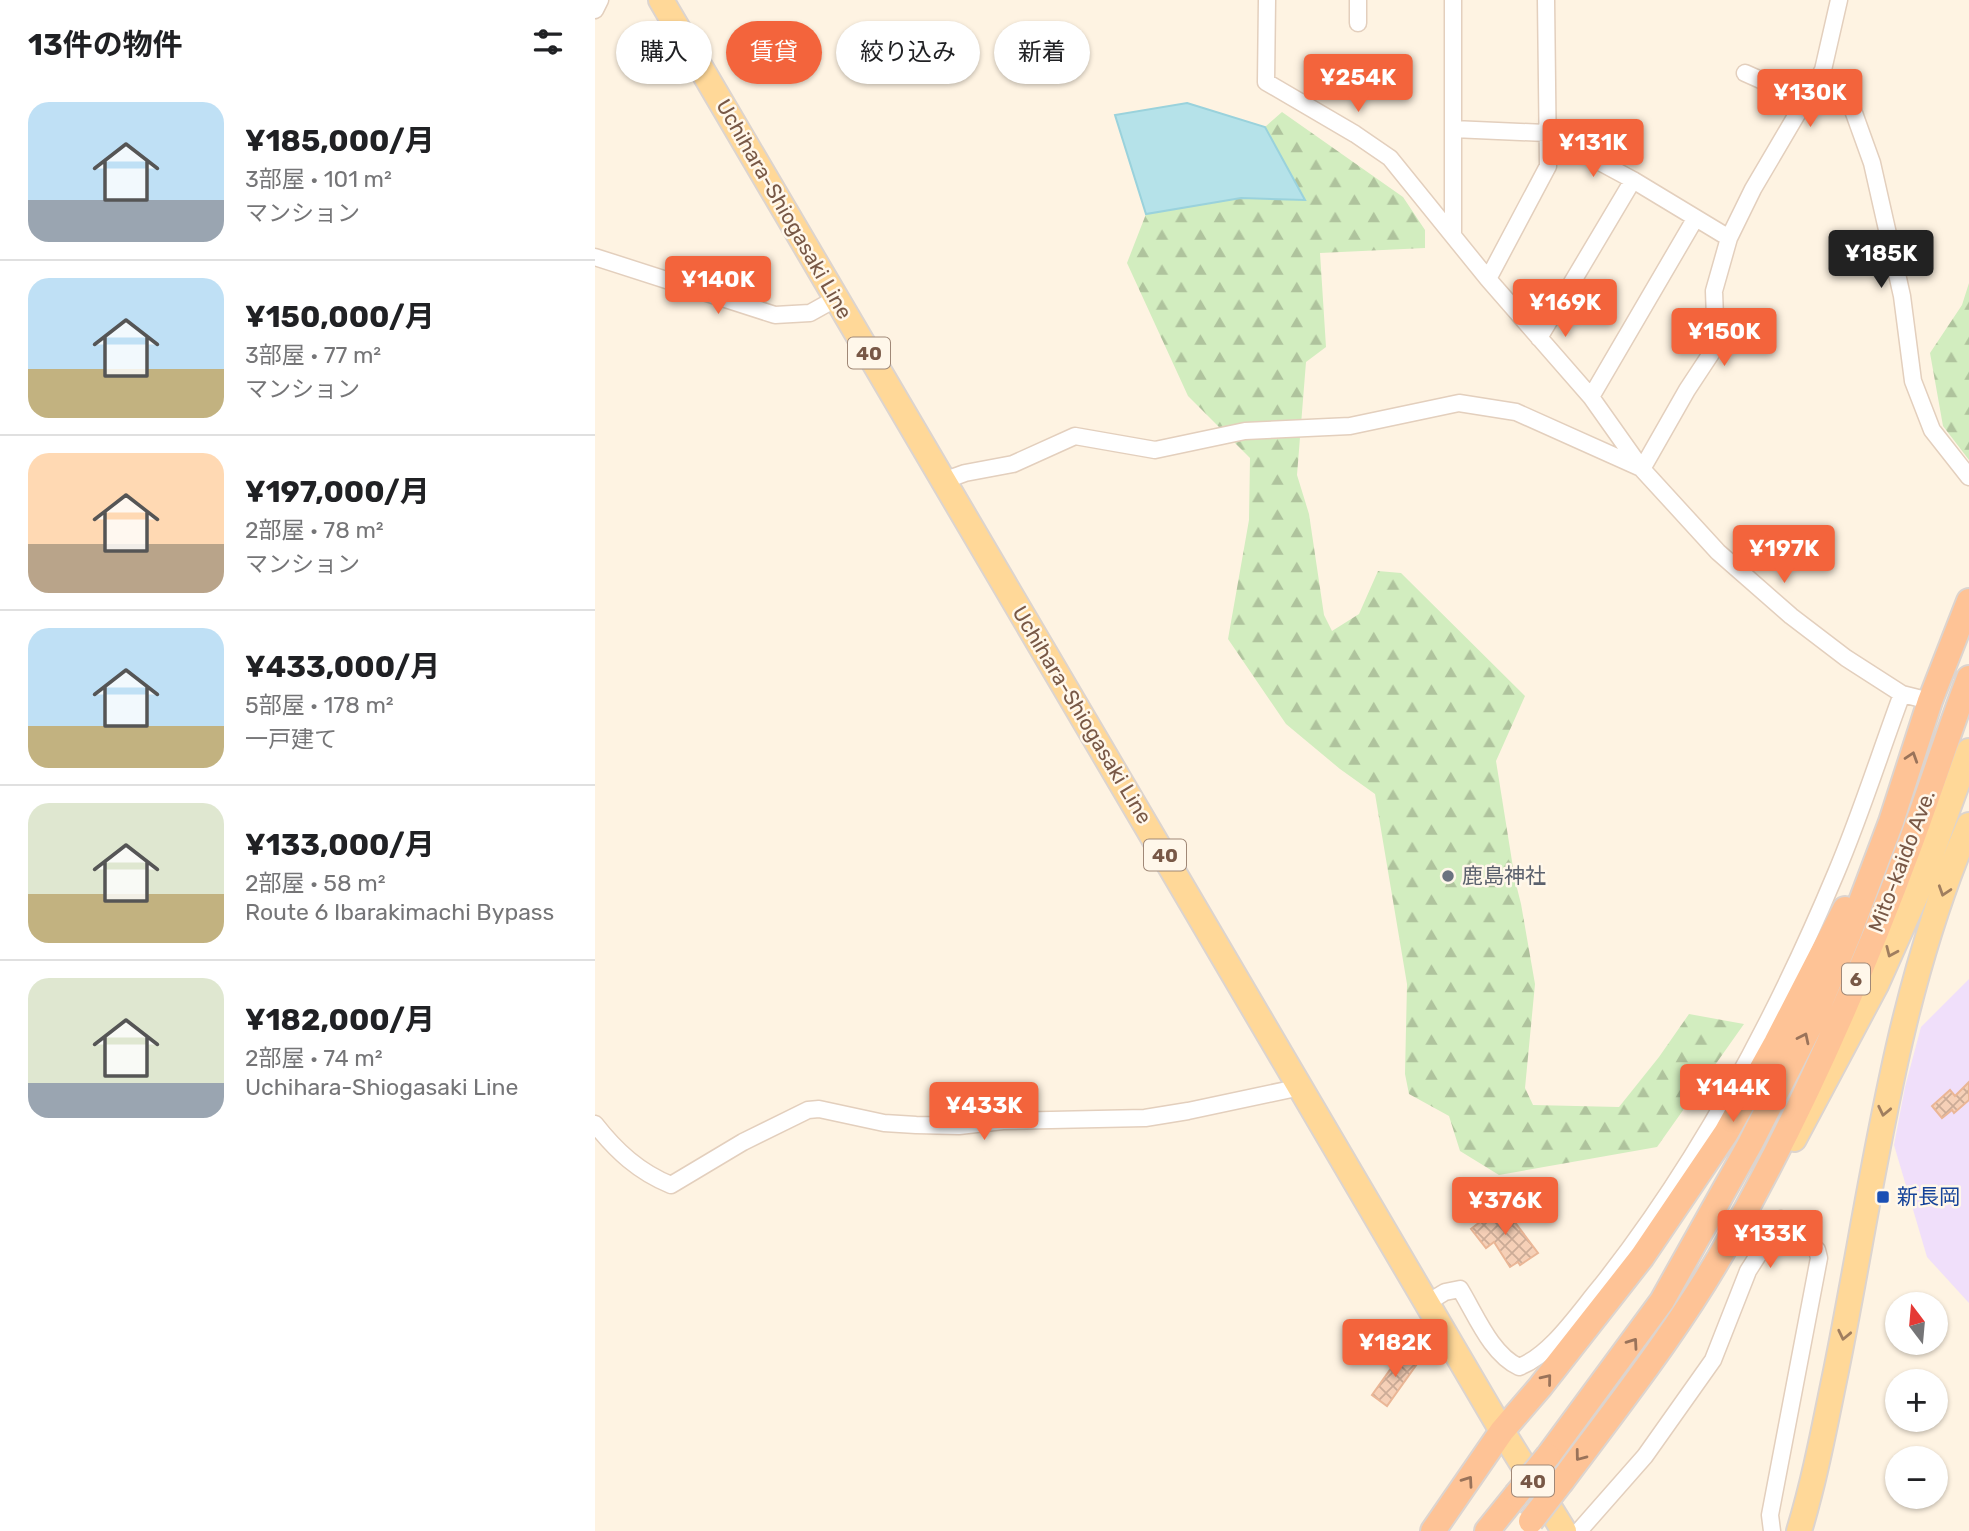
<!DOCTYPE html>
<html lang="ja">
<head>
<meta charset="utf-8">
<style>
  body { margin:0; font-family:Rubik,"Noto Sans JP",sans-serif; background:#f6f6f6; color:#202124; height:100vh; display:flex; flex-direction:column; font-size:26px; white-space:nowrap }
  * { box-sizing:border-box; margin:0 }
  p { font-size:23px; color:#757577 }
  .icon { flex:none; width:38px; height:38px; fill:none; stroke:currentColor; stroke-width:2; stroke-linecap:round; stroke-linejoin:round }
  .map { position:relative; flex:1; overflow:hidden }
  .panel { display:flex; flex-direction:column; background:#fff; width:595px }
  .panel>* { flex:none }
  .guide { position:absolute; left:21px; top:21px; width:665px; height:63px; display:flex; gap:14px }
  .needle { width:46px; rotate:344deg }
  .fabs { position:absolute; left:1290px; top:1292px; display:grid; gap:14px }
  .fabs a { display:grid; place-items:center; width:63px; height:63px; border-radius:50%; background:#fff; box-shadow:0 2px 5px #0004; font-size:35px }
  .price { position:absolute; translate:-50% -60px; padding:0 16px; border-radius:7px; background:#f3643c; color:#fff; font-size:23px; line-height:46px; filter:drop-shadow(0 2px 4px #0008) }
  .price::after { content:''; position:absolute; left:50%; top:42px; width:21px; height:16px; margin-left:-10px; background:inherit; clip-path:polygon(0 0,100% 0,50% 100%) }
  .price.current { background:#222; color:#fff }
  ul { padding:0; list-style:none }
  li { display:flex; align-items:center; gap:21px; height:175px; padding:0 28px }
  li+li { border-top:2px solid #e0e0e0 }
  li span { display:grid; place-items:center; flex:none; width:196px; height:140px; border-radius:21px; color:#555 }
  li>.icon { margin-inline-start:auto }
  span .icon { width:84px; height:84px; fill:#fffc; stroke-width:1 }
  li b { font-size:30px }
  h2 { display:flex; justify-content:space-between; align-items:center; height:84px; padding:0 28px; font-size:30px }
  .pill { padding:0 24px; border-radius:32px; background:#fff; box-shadow:0 2px 5px #0004; font-size:24px; line-height:63px }
  .pill.current { background:#f3643c; color:#fff }
  main { display:flex; flex:1; min-height:0 }
  .map>svg:first-child { display:block }
  .education { fill:#f0dffa }
  .forest { fill:url(#forest-firs) }
  .water { fill:#b5e2e9; stroke:#9ad2dc; stroke-width:2 }
  .building { fill:url(#building-cross-hatch); stroke:#eab696; stroke-width:2 }
  .lines { fill:none; stroke-linecap:round; stroke-linejoin:round }
  .minor-casing { stroke:#e3cfbd; stroke-width:19 }
  .primary-casing { stroke:#dcd4cf; stroke-width:28 }
  .trunk-casing { stroke:#dcd4cf; stroke-width:28 }
  .minor { stroke:#fff; stroke-width:16 }
  .primary { stroke:#ffd898; stroke-width:24 }
  .trunk { stroke:#fec396; stroke-width:24 }
  .trunk-bridge-casing { stroke:#dcd4cf; stroke-width:28; stroke-linecap:butt }
  .trunk-bridge { stroke:#fec396; stroke-width:24 }
  .oneway { stroke:#9a735a }
  .oneway2 { stroke:#a07e5f }
  .worship-dot { fill:#6b7280; stroke:#fff7ea; stroke-width:2.5 }
  .transit-dot { fill:#1a4fb4; stroke:#fff7ea; stroke-width:2.5 }
  .labels { text-anchor:middle; stroke-width:5; stroke-linejoin:round; paint-order:stroke }
  .shield { fill:#fff7ea; stroke:#a08877; stroke-width:2 }
  .shield-label { font-size:19px; font-weight:bold; fill:#785846 }
  .street-label { font-size:21px; fill:#785846; stroke:#fff7ea }
  .worship-label { font-size:21px; fill:#5b616d; stroke:#fff7ea; text-anchor:start }
  .transit-label { font-size:21px; fill:#164399; stroke:#fff7ea; text-anchor:start }
</style>
</head>
<body>
<main>
<section class="panel">
<h2>13件の物件<svg class="icon" aria-label="filters" viewBox="0 0 24 24"><path d="M4 7h16M4 17h16"/><circle cx="9" cy="7" r="2"/><circle cx="15" cy="17" r="2"/></svg></h2>
<ul>
<li><span style="background:linear-gradient(#bfe0f5 70%,#9aa5b1 0)"><svg class="icon" aria-label="home" viewBox="0 0 24 24"><path d="M3 11l9-7 9 7M6 9v11h12V9"/></svg></span><div><b>¥185,000/月</b><p>3部屋 · 101 m²</p><p>マンション</p></div></li>
<li><span style="background:linear-gradient(#bfe0f5 65%,#c2b280 0)"><svg class="icon" aria-label="home" viewBox="0 0 24 24"><path d="M3 11l9-7 9 7M6 9v11h12V9"/></svg></span><div><b>¥150,000/月</b><p>3部屋 · 77 m²</p><p>マンション</p></div></li>
<li><span style="background:linear-gradient(#ffd9b3 65%,#b9a48a 0)"><svg class="icon" aria-label="home" viewBox="0 0 24 24"><path d="M3 11l9-7 9 7M6 9v11h12V9"/></svg></span><div><b>¥197,000/月</b><p>2部屋 · 78 m²</p><p>マンション</p></div></li>
<li><span style="background:linear-gradient(#bfe0f5 70%,#c2b280 0)"><svg class="icon" aria-label="home" viewBox="0 0 24 24"><path d="M3 11l9-7 9 7M6 9v11h12V9"/></svg></span><div><b>¥433,000/月</b><p>5部屋 · 178 m²</p><p>一戸建て</p></div></li>
<li><span style="background:linear-gradient(#dfe7d0 65%,#c2b280 0)"><svg class="icon" aria-label="home" viewBox="0 0 24 24"><path d="M3 11l9-7 9 7M6 9v11h12V9"/></svg></span><div><b>¥133,000/月</b><p>2部屋 · 58 m²</p><p>Route 6 Ibarakimachi Bypass</p></div></li>
<li><span style="background:linear-gradient(#dfe7d0 75%,#9aa5b1 0)"><svg class="icon" aria-label="home" viewBox="0 0 24 24"><path d="M3 11l9-7 9 7M6 9v11h12V9"/></svg></span><div><b>¥182,000/月</b><p>2部屋 · 74 m²</p><p>Uchihara-Shiogasaki Line</p></div></li>
</ul>
</section>
<div class="map">
<svg width="1374" height="1531" viewBox="0 0 1374 1531">
  <defs>
    <pattern id="forest-firs" width="22" height="20" patternUnits="userSpaceOnUse" patternTransform="scale(1.75)"><rect width="22" height="20" fill="#d2edbf"/><path d="M5 1l3.5 6h-7zM16 11l3.5 6h-7z" fill="#afc39d"/></pattern>
    <pattern id="building-cross-hatch" width="8" height="8" patternUnits="userSpaceOnUse" patternTransform="scale(1.75)"><rect width="8" height="8" fill="#f6d0b7"/><path d="M0 0l8 8M0 8l8-8" fill="none" stroke="#ccac97"/></pattern>
  </defs>
  <rect width="100%" height="100%" fill="#fef3e2"/>
  <!-- education -->
  <path class="education" d="M1374 979V1303L1332 1257 1299 1145 1310 1087 1326 1027Z"/>
  <!-- forest -->
  <path class="forest" d="M687 112 808 197 830 230V248L725 253 731 347 711 362 702 475 714 514 729 615 737 631 764 614 783 571 806 573 930 696 901 761 920 880 926 904 940 984 930 1088 938 1105 1024 1107 1064 1057 1094 1014 1149 1024 1062 1147 904 1175 865 1151 854 1116 814 1094 810 1074 812 984 780 794 745 769 691 724 633 639 654 520 655 458 593 396 532 263 551 214 646 198 709 200 670 127Z
    M1374 283V460L1348 426 1335 353 1367 305Z"/>
  <!-- water -->
  <path class="water" d="M592 103 670 127 710 200 646 198 551 214 520 115Z"/>
  <!-- building -->
  <path class="building" d="M1374 1082V1100L1359 1113 1357 1110 1347 1118 1337 1106 1355 1090 1360 1096Z
    M907 1205 943 1253 925 1265 923 1262 915 1267 899 1242 891 1248 876 1229Z
    M807 1353 822 1364 792 1406 777 1395Z"/>
  <g class="lines">
    <!-- minor casing -->
    <g class="minor-casing">
      <path id="minor" d="M672 0 671 82 760 134 795 158 893 279 996 397 1047 469 1123 552 1196 616 1251 658 1307 694 1335 701
        M858 0V235
        M0 10 5 0
        M763 23V0
        M1150 73 1211 100
        M1225 75 1250 88 1277 163 1307 296 1318 381 1337 430 1374 477
        M858 129 951 133 1038 180 1134 238
        M0 257 180 315 215 313 242 298
        M893 279 953 166 951 0
        M944 338 1038 180
        M996 397 1100 219
        M1047 469 1092 390 1121 346 1119 291 1134 238 1158 189 1228 70 1244 0
        M348 481 370 473 418 464 480 436 560 450 650 431 755 426 864 403 921 412 1046 468
        M0 1124C21 1151 44 1172 76 1185L148 1142 213 1110 224 1109 289 1123 321 1125 364 1126 408 1121 550 1118 593 1111 706 1087
        M832 1303 850 1292 865 1289C881 1315 896 1354 924 1367 956 1355 984 1312 1006 1286 1105 1161 1180 1019 1241 873 1266 814 1285 753 1307 694
        M984 1531 1050 1456 1118 1360 1153 1271 1186 1219 1222 1250 1224 1258 1175 1515 1177 1531"/>
    </g>
    <!-- primary casing -->
    <g class="primary-casing">
      <path id="primary" d="M66 0 907 1431 969 1531
        M1199 1139 1281 985 1322 893 1374 751
        M1204 1531C1220 1479 1230 1424 1241 1371 1278 1188 1299 998 1374 825"/>
    </g>
    <!-- trunk casing -->
    <g class="trunk-casing">
      <path id="trunk" d="M953 1456 1067 1301 1155 1144 1218 1020 1253 936 1296 822 1335 701 1374 601
        M967 1481C1026 1402 1088 1324 1136 1237 1206 1113 1264 981 1314 847 1335 791 1353 734 1374 678
        M838 1531 907 1431 945 1387 1047 1257 1131 1133 1181 1043 1250 909
        M892 1531 921 1495"/>
    </g>
    <!-- minor -->
    <use href="#minor" class="minor"/>
    <!-- primary -->
    <use href="#primary" class="primary"/>
    <!-- trunk -->
    <use href="#trunk" class="trunk"/>
    <!-- trunk-bridge casing -->
    <g class="trunk-bridge-casing">
      <path id="trunk-bridge" d="M921 1495 953 1456
        M936 1521 967 1481"/>
    </g>
    <!-- trunk-bridge -->
    <use href="#trunk-bridge" class="trunk-bridge"/>
  </g>
  <!-- one-way arrows -->
  <defs><path id="oneway-chevron" d="M-2-3.5L2.5 0L-2 3.5" fill="none" stroke-width="1.6" stroke-linecap="round" stroke-linejoin="round" transform="scale(1.75)"/></defs>
  <g class="oneway">
    <use href="#oneway-chevron" transform="translate(1317 757) rotate(-72)"/>
    <use href="#oneway-chevron" transform="translate(1209 1038) rotate(-64)"/>
    <use href="#oneway-chevron" transform="translate(1038 1343) rotate(-55)"/>
    <use href="#oneway-chevron" transform="translate(952 1379) rotate(-51)"/>
    <use href="#oneway-chevron" transform="translate(985 1456) rotate(127)"/>
    <use href="#oneway-chevron" transform="translate(873 1481) rotate(-55)"/>
  </g>
  <g class="oneway2">
    <use href="#oneway-chevron" transform="translate(1349 891) rotate(108)"/>
    <use href="#oneway-chevron" transform="translate(1296 952) rotate(114)"/>
    <use href="#oneway-chevron" transform="translate(1289 1111) rotate(102)"/>
    <use href="#oneway-chevron" transform="translate(1249 1335) rotate(102)"/>
  </g>
  <!-- markers -->
  <circle class="worship-dot" cx="853" cy="876" r="7"/>
  <rect class="transit-dot" x="1281" y="1190" width="14" height="14" rx="3.5"/>
  <g class="labels">
    <!-- shield labels -->
    <g class="shield">
      <rect x="253" y="337.5" width="42" height="31" rx="5"/>
      <rect x="549" y="839.5" width="42" height="31" rx="5"/>
      <rect x="1247" y="963.5" width="28" height="31" rx="5"/>
      <rect x="917" y="1465.5" width="42" height="31" rx="5"/>
    </g>
    <g class="shield-label">
      <text x="274" y="360">40</text>
      <text x="570" y="862">40</text>
      <text x="1261" y="986">6</text>
      <text x="938" y="1488">40</text>
    </g>
    <!-- street labels -->
    <g class="street-label">
      <text transform="translate(189 209) rotate(60)" y="7">Uchihara-Shiogasaki Line</text>
      <text transform="translate(487 715) rotate(59)" y="7">Uchihara-Shiogasaki Line</text>
      <text transform="translate(1307 861) rotate(-69)" y="7">Mito-kaido Ave.</text>
    </g>
    <!-- worship labels -->
    <g class="worship-label">
      <text x="867" y="883">鹿島神社</text>
    </g>
    <!-- transit labels -->
    <g class="transit-label">
      <text x="1302" y="1204">新長岡</text>
    </g>
  </g>
</svg>
<div class="fabs">
<a><svg class="needle" viewBox="-14 -14 28 28"><path d="M0-13l5 13h-10z" fill="#e53935"/><path d="M0 13l5-13h-10z" fill="#757577"/></svg></a>
<a>+</a>
<a>−</a>
</div>
<b class="price" style="left:763px;top:114px">¥254K</b>
<b class="price" style="left:1215px;top:129px">¥130K</b>
<b class="price" style="left:998px;top:179px">¥131K</b>
<b class="price current" style="left:1286px;top:290px">¥185K</b>
<b class="price" style="left:123px;top:316px">¥140K</b>
<b class="price" style="left:970px;top:339px">¥169K</b>
<b class="price" style="left:1129px;top:368px">¥150K</b>
<b class="price" style="left:1189px;top:585px">¥197K</b>
<b class="price" style="left:1138px;top:1124px">¥144K</b>
<b class="price" style="left:389px;top:1142px">¥433K</b>
<b class="price" style="left:910px;top:1237px">¥376K</b>
<b class="price" style="left:1175px;top:1270px">¥133K</b>
<b class="price" style="left:800px;top:1379px">¥182K</b>
<div class="guide">
<a class="pill">購入</a>
<a class="pill current">賃貸</a>
<a class="pill">絞り込み</a>
<a class="pill">新着</a>
</div>
</div>
</main>
</body>
</html>
